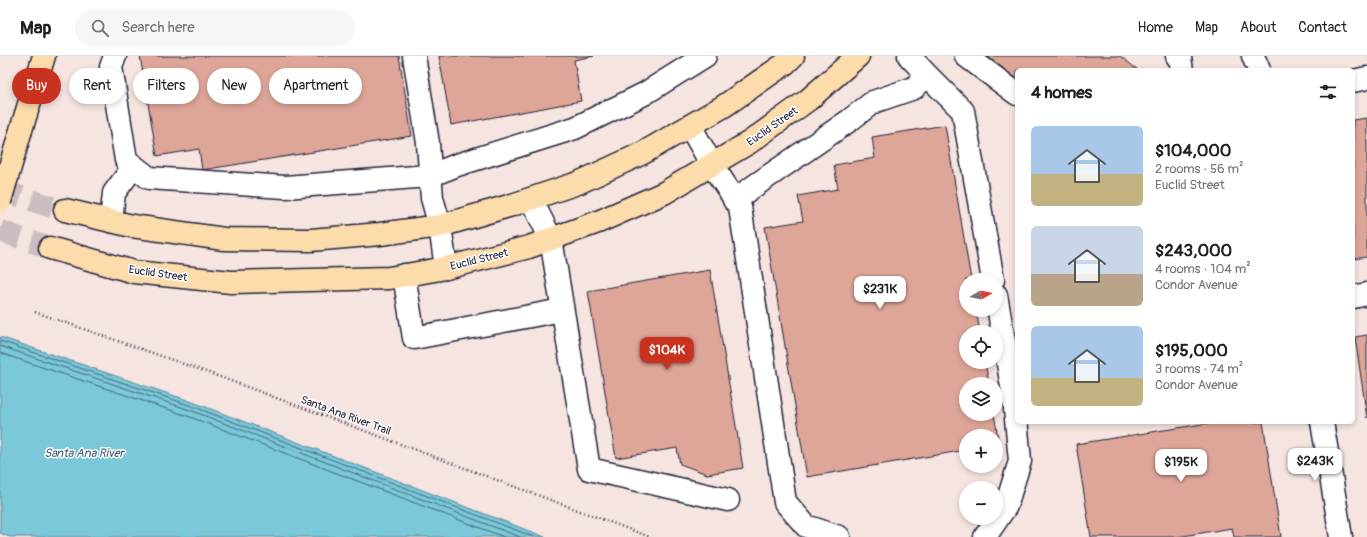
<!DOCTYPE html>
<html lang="en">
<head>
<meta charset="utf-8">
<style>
  body { margin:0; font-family:Pangolin,sans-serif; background:#f6f6f6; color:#202124; height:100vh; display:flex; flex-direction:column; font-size:15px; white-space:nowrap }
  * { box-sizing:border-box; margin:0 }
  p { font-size:13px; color:#757577 }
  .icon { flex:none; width:22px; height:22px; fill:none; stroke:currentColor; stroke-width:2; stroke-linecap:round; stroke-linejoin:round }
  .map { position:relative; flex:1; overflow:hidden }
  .sheet { position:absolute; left:1015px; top:12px; width:340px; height:356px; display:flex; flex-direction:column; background:#fff; border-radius:6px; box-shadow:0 2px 6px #0003 }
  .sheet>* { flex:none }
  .banner { position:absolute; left:12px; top:12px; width:380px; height:36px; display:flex; gap:8px }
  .needle { width:26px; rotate:81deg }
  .tools { position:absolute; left:959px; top:217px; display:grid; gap:8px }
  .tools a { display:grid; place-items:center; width:44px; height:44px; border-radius:50%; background:#fff; box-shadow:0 2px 6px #0003; font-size:20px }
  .price { position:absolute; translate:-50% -34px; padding:0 9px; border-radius:8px; background:#fff; color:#222; font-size:13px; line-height:26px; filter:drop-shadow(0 1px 2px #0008) }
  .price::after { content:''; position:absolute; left:50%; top:24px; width:12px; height:9px; margin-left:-6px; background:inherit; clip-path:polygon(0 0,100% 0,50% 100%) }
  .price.active { background:#c8321e; color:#fff }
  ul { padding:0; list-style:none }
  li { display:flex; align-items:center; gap:12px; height:100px; padding:0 16px }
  li span { display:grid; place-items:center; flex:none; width:112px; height:80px; border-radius:6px; color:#555 }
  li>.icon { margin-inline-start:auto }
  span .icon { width:48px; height:48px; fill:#fffc; stroke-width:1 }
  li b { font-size:17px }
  h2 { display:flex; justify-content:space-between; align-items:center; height:48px; padding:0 16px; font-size:17px }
  .tag { padding:0 14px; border-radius:18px; background:#fff; box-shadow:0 2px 6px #0003; font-size:14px; line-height:36px }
  .tag.active { background:#c8321e; color:#fff }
  header { display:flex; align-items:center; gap:24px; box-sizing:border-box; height:56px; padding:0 20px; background:#fff; border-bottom:1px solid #e0e0e0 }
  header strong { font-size:19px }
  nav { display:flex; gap:22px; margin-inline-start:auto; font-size:14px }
  .search { width:280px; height:36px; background:#f6f6f6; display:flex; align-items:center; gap:10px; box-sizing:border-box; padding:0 14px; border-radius:22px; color:#757577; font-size:15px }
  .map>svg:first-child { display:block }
  .water { fill:#7ac8d8; stroke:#578699 }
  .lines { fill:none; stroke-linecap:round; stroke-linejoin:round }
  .shore { stroke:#45647a; stroke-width:1 }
  .building { fill:#dea698; stroke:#22223b }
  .major-tunnel { stroke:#cbbdbf; stroke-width:22; stroke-dasharray:22 11; stroke-linecap:butt }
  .minor-casing { stroke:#22223b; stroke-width:25 }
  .major-casing { stroke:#22223b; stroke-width:25 }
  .highway-casing { stroke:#22223b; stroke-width:25 }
  .path { stroke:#22223b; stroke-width:2.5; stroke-dasharray:1 3; stroke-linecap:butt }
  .minor { stroke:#fff; stroke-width:22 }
  .major { stroke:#fddcac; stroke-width:22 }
  .highway { stroke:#fddcac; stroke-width:22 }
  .highway-bridge-casing { stroke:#22223b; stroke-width:25; stroke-linecap:butt }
  .highway-bridge { stroke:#fddcac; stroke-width:22 }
  .labels { text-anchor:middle; stroke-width:3; stroke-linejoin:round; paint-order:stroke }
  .street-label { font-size:11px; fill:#22223b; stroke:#fff }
  .water-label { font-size:12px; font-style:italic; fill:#415c72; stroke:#fff }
</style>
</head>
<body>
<header>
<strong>Map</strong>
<div class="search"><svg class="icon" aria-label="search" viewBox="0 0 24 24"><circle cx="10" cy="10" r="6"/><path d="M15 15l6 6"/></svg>Search here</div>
<nav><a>Home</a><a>Map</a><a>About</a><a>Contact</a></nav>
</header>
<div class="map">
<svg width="1367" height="481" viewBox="0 0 1367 481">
  <rect width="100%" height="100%" fill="#f5e4e0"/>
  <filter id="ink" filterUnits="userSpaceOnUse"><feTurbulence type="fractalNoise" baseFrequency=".025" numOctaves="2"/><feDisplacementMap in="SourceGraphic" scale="8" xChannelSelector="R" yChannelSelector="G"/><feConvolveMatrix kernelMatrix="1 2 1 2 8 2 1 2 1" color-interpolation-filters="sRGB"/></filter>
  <g filter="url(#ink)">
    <!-- water -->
    <path class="water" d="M0 281 190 345 545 481H10L0 477Z"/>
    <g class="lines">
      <!-- shore -->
      <path class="shore" d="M0 285 189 349 534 481
        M0 290 187 353 520 481
        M0 297 185 359 504 481"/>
    </g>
    <!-- building -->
    <path class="building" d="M140 0H399L412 80 202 114 199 93 157 100Z
      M439 0H594L574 4 581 45 451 69Z
      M987 0H1120L1138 14H1017V23Z
      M1367 62V201L1353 203V64Z
      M945 69 971 224H966V254H976L980 276H966V306H985L989 328H966V358H994L999 388H996V380H966V394L807 421 765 171 803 165 798 140 838 133 834 109 875 102 872 81Z
      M710 214 743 412 707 418 680 408 677 392 616 402 588 235Z
      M1367 279V362L1355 281Z
      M1215 366H1263L1281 481H1234L1232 472 1177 481H1091L1076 388Z"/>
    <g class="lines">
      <!-- major-tunnel -->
      <path class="major-tunnel" d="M0 134 49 150 65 154
        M0 175 50 192"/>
      <!-- minor casing -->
      <g class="minor-casing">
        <path id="minor" d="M115 0 111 11 126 104 149 122 285 131 429 120 457 109 575 72 644 38 705 0
          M414 0 428 87 432 142 440 170 446 212
          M966 0 1017 38
          M1177 0 1180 2 1182 14
          M1253 0 1259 14
          M927 19 963 55 993 224
          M1353 25 1367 22
          M690 70 712 109 740 151 785 446 806 470 839 481
          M531 143 551 183 589 413 728 444
          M734 144 850 64 873 46 914 32 927 19 909 0
          M111 165 114 137 134 110
          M404 219 414 282 562 254
          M1353 241 1367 238
          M1322 366 1341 481
          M985 481 1006 450 1020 405 1014 342 996 239"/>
      </g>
      <!-- major casing -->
      <g class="major-casing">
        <path id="major" d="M65 154 132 170 224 183 311 184 380 178 440 170 512 149 578 127 643 97 724 50 786 7 793 0
          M50 192 134 216 231 226 389 222 446 212 529 191 598 166 664 137 750 86 808 44 858 0"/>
      </g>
      <!-- highway casing -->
      <g class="highway-casing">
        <path id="highway" d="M21 74 44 0"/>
      </g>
      <!-- path -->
      <path class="path" d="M35 256 204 315 650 481"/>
      <!-- minor -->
      <use href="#minor" class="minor"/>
      <!-- major -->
      <use href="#major" class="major"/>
      <!-- highway -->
      <use href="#highway" class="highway"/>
      <!-- highway-bridge casing -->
      <g class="highway-bridge-casing">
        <path id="highway-bridge" d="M0 145 21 74"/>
      </g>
      <!-- highway-bridge -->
      <use href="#highway-bridge" class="highway-bridge"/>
    </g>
  </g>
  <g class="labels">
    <!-- street labels -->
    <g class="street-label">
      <text transform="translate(772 70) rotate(-35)" y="4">Euclid Street</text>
      <text transform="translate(479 203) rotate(-14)" y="4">Euclid Street</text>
      <text transform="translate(158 217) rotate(8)" y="4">Euclid Street</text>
      <text transform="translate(346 359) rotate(20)" y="4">Santa Ana River Trail</text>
    </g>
    <!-- water labels -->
    <g class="water-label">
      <text x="84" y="401">Santa Ana River</text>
    </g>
  </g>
</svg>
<div class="tools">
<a><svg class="needle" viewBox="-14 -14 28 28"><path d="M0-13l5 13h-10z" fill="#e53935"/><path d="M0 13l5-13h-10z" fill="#757577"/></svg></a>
<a><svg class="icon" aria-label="locate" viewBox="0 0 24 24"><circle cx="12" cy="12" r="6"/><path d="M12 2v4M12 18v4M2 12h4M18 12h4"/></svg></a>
<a><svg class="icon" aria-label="layers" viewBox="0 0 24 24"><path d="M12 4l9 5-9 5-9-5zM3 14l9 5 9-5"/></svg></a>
<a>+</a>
<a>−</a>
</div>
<b class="price" style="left:880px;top:254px">$231K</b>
<b class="price active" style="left:667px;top:315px">$104K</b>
<b class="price" style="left:1315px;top:426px">$243K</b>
<b class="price" style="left:1181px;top:427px">$195K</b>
<div class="banner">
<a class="tag active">Buy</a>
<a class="tag">Rent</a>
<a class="tag">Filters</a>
<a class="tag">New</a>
<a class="tag">Apartment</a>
</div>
<section class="sheet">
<h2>4 homes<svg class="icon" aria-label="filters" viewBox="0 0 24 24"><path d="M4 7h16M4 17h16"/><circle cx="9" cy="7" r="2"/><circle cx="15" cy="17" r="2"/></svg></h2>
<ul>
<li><span style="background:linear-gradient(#a9c7e8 60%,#c2b280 0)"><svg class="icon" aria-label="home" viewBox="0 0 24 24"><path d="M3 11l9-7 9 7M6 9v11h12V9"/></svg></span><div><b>$104,000</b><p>2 rooms · 56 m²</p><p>Euclid Street</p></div></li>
<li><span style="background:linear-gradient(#c9d6e8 60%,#b9a48a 0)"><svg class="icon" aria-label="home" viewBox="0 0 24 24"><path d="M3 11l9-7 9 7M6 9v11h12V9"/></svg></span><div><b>$243,000</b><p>4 rooms · 104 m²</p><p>Condor Avenue</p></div></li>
<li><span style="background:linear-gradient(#a9c7e8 65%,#c2b280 0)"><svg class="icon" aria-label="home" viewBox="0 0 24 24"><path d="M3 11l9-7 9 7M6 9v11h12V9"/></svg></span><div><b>$195,000</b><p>3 rooms · 74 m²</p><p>Condor Avenue</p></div></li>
</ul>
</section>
</div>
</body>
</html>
